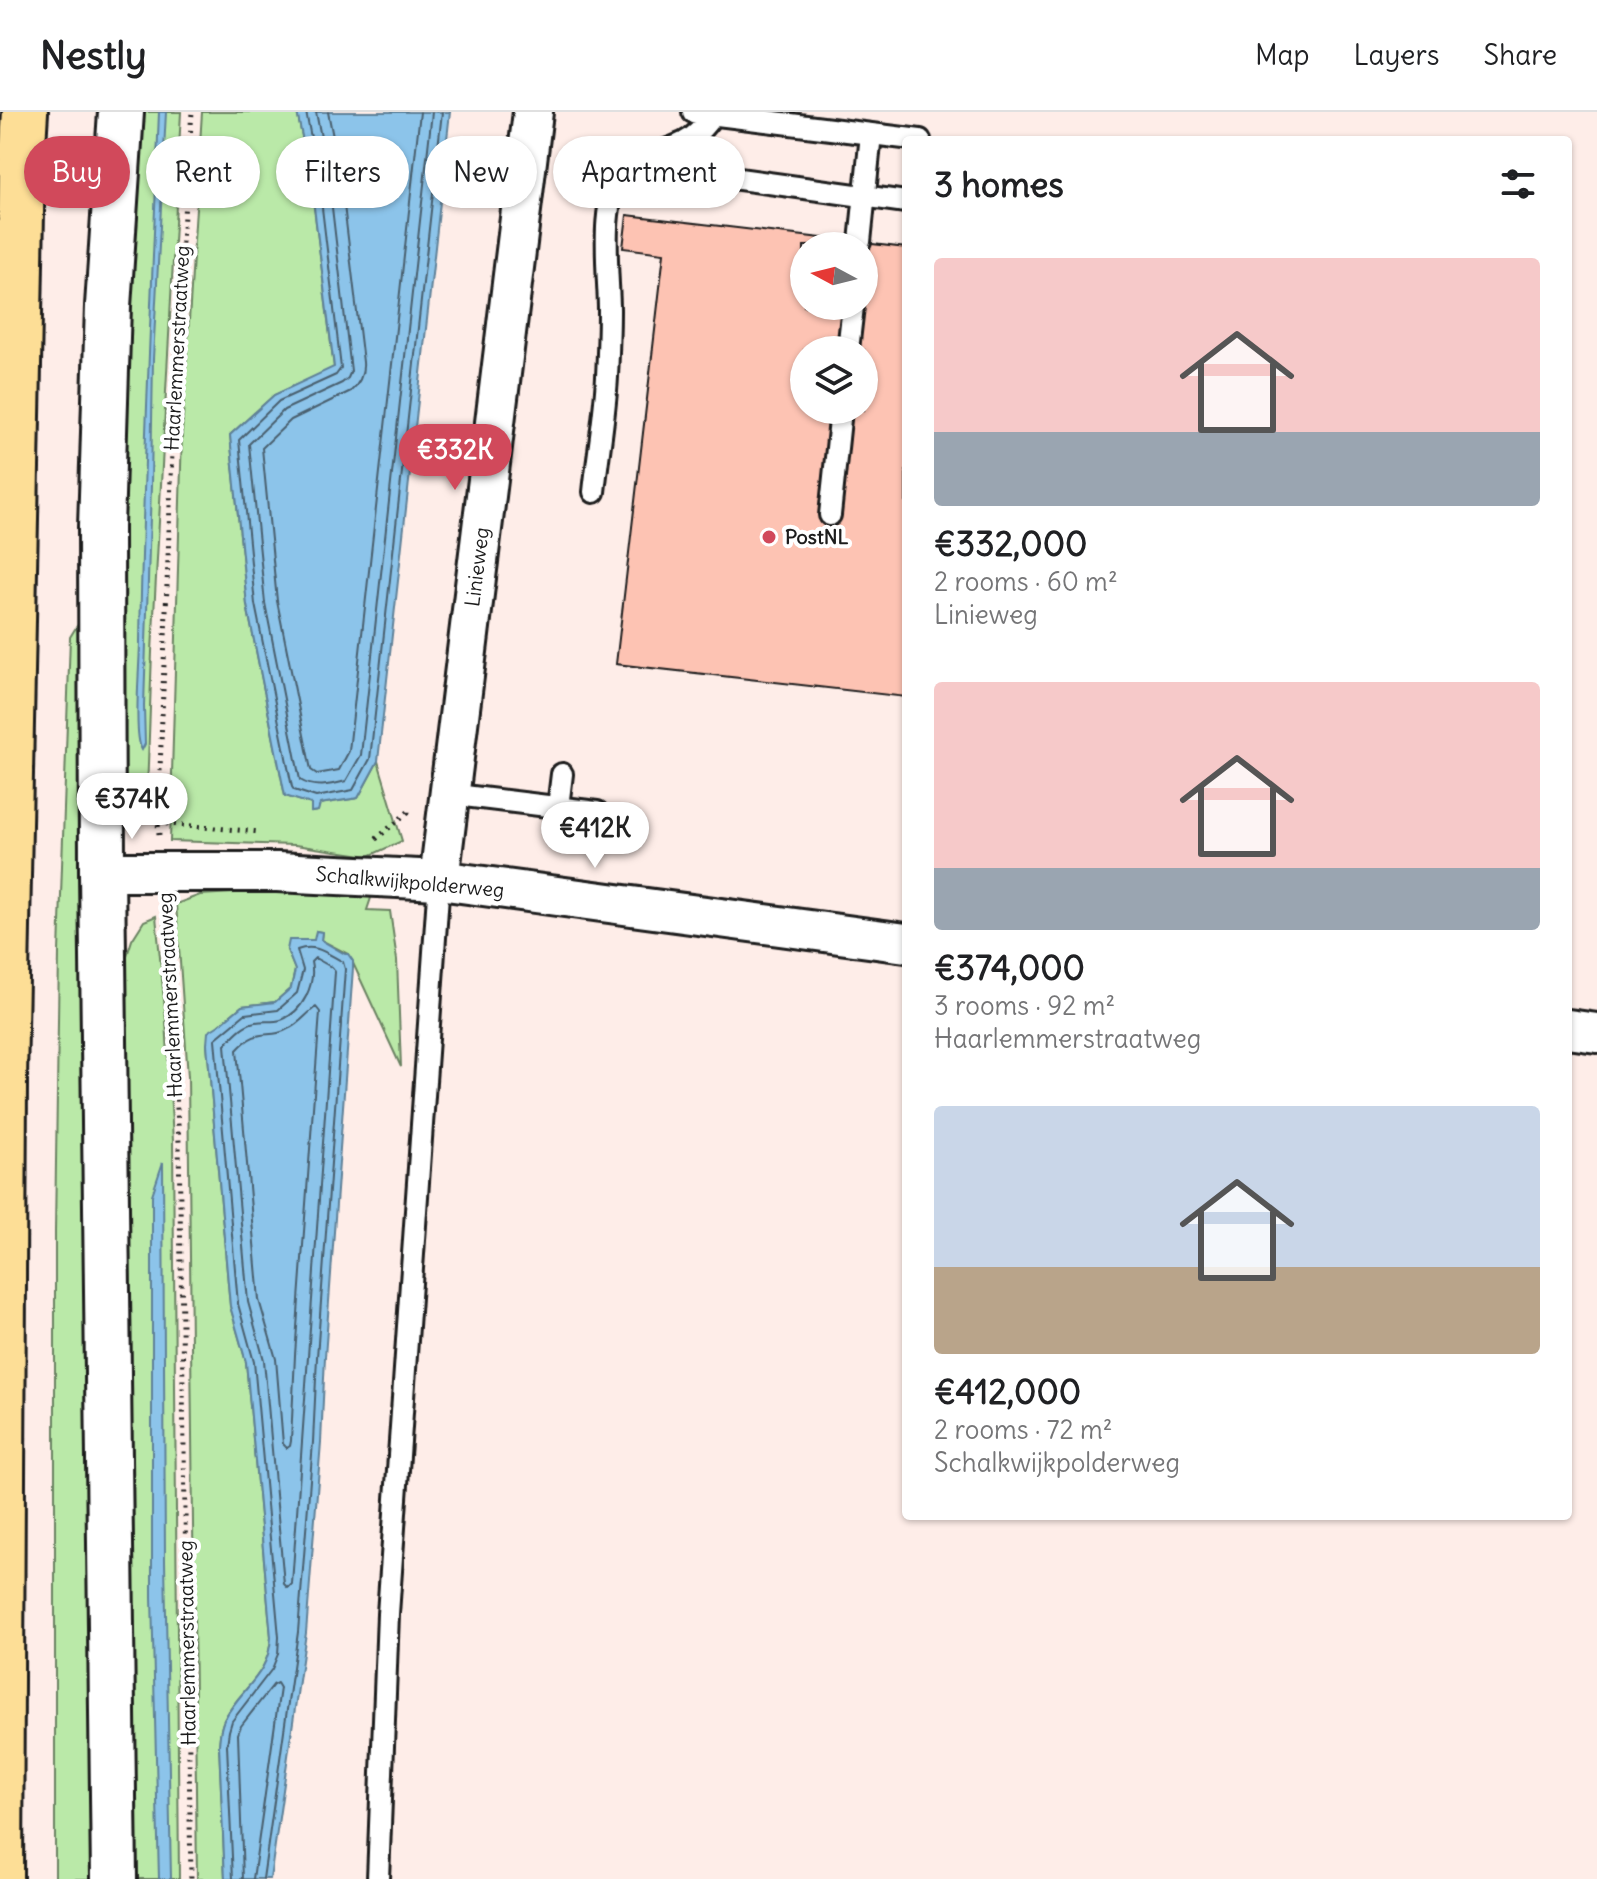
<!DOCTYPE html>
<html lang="en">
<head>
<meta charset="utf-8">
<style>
  body { margin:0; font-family:Delius,sans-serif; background:#f2f2f2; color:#202124; height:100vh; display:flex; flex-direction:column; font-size:30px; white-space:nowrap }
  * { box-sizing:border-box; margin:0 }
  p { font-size:26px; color:#757577 }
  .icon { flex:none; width:44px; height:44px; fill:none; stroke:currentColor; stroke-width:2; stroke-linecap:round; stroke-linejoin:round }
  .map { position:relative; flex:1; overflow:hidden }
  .panel { position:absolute; left:902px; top:24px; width:670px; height:1384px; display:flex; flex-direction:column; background:#fff; border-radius:8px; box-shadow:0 2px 6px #0004 }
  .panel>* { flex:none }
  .guide { position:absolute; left:24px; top:24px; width:758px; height:72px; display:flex; gap:16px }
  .needle { width:52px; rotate:277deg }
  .controls { position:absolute; left:790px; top:120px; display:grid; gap:16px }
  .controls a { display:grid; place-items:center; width:88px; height:88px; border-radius:50%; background:#fff; box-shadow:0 2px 6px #0004; font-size:40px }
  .price { position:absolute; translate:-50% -68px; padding:0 18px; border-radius:28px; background:#fff; color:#222; font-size:26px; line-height:52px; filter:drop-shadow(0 2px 4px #0008) }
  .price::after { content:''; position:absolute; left:50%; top:48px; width:24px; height:18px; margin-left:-12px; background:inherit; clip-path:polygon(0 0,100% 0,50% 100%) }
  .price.current { background:#d1495b; color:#fff }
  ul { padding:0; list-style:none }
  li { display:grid; align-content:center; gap:16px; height:424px; padding:0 32px }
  li span { display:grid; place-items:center; height:248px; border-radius:8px; color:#555 }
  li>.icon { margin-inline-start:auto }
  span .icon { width:144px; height:144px; fill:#fffc; stroke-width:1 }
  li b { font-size:34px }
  h2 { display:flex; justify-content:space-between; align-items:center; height:96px; padding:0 32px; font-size:34px }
  .chip { padding:0 28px; border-radius:36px; background:#fff; box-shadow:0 2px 6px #0004; font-size:28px; line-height:72px }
  .chip.current { background:#d1495b; color:#fff }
  header { display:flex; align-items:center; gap:48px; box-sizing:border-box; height:112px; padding:0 40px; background:#fff; border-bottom:2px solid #e0e0e0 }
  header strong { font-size:38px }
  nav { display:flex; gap:44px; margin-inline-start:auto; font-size:28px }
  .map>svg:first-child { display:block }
  .green { fill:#bae9a8; stroke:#6b8262; stroke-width:2 }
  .water { fill:#8cc4ea; stroke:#5f8198; stroke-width:2 }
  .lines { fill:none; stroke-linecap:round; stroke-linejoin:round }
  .shore { stroke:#495f6e; stroke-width:2 }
  .building { fill:#fdc3b3; stroke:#1c1c1c; stroke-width:2; fill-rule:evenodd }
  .lane-casing { stroke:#1c1c1c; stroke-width:26 }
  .street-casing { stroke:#1c1c1c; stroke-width:44 }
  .secondary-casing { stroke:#1c1c1c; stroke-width:50 }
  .highway-casing { stroke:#1c1c1c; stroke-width:50 }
  .path { stroke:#1c1c1c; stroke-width:5; stroke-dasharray:2 6; stroke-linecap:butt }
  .lane { stroke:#fff; stroke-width:20 }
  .street { stroke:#fff; stroke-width:38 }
  .secondary { stroke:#fff; stroke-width:44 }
  .highway { stroke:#fdde96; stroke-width:44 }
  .poi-dot { fill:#d1495b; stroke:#fff; stroke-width:3 }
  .labels { text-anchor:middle; stroke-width:8; stroke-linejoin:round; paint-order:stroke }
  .street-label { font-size:20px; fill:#1c1c1c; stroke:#fff }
  .poi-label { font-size:20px; font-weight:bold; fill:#1c1c1c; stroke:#fff; text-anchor:start }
</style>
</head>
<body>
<header>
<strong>Nestly</strong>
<nav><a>Map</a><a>Layers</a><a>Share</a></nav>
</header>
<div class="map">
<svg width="1597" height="1767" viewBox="0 0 1597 1767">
  <rect width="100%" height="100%" fill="#feede8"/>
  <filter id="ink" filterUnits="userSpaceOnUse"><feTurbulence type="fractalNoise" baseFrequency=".0125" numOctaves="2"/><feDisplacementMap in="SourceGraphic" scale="16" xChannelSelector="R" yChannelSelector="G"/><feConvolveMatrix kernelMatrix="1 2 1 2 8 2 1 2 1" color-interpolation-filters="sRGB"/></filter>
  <g filter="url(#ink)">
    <!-- green -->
    <path class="green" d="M140 0H181L152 540 146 708 127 680 119 575 127 218Z
      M202 0H297L310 63 334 256 274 283 230 323 247 493 285 684 312 692V700L318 699 319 692 358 686 378 649 402 729 369 744 295 733 170 729 182 321Z
      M80 509 93 1767H55V1120L59 840 70 525Z
      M289 778 372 783 367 798 390 799 397 848 401 955 352 849 348 842 321 828 322 820 316 819 315 828 287 838 295 858 291 876 275 890 242 894 219 913 207 932 230 1194 246 1250 271 1525C269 1565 240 1576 224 1608 220 1616 220 1624 219 1633L225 1767H197L188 965 176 792 200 783Z
      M156 804 166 908 173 1029 179 1767H135L124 853 132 828 144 809Z"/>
    <!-- water -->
    <path class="water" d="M159 0H166L153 247 151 374 144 594 145 632 142 638C133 623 140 551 140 529 143 353 152 176 159 0Z
      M297 0H450L378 649 358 686 320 692 318 699 311 700V692L285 684 247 493 230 323 274 283 334 255 310 63Z
      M316 819 322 820 321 828 345 842H348L353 849V856L325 1245 321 1330 306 1521 270 1767H225L219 1633C220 1624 220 1616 224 1608 240 1576 269 1565 271 1525L246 1250 230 1194 207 932 208 920 219 913 242 894 275 890 291 876 295 858 287 838 289 828H314Z
      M163 1050 165 1449 171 1767H159L152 1485V1083Z"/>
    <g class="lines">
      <!-- shore -->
      <path class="shore" d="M306 0 318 62 341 256 336 263 279 289 239 328 255 492 292 675 294 678 316 685 353 678 370 647 442 0
        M316 0 328 61 351 259 348 266 342 271 284 298 249 332 265 491 300 668C315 677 330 673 346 669L361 643 432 0
        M328 0 340 60 363 250C364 262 360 271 351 279L291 308 262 336 277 489 311 658 317 662 339 658 349 639 420 0
        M315 846 333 856 335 860 292 1472 288 1476 284 1472 264 1248 248 1190 225 933C230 927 241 915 249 912 258 907 271 911 281 908 303 900 316 872 311 850Z
        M316 895 320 900 295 1243 291 1329 290 1334 287 1336 283 1332 276 1247 259 1188 237 938C259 913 269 929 290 916 300 911 307 901 316 895Z
        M233 1767 227 1633 229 1619 232 1609 272 1557 278 1542 279 1525 254 1250 238 1192 215 927 245 902 278 898 297 881 303 858 297 838C316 831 326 841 343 850L345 857 317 1245 313 1330 298 1520 263 1767
        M243 1767 238 1622 241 1614 273 1573 277 1571 280 1576 253 1767"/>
    </g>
    <!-- building -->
    <path class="building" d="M627 103 906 136V585L616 552 664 141 623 136ZM804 134H864V194H804ZM804 238H864V298H804Z"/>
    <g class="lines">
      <!-- lane casing -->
      <g class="lane-casing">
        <path id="lane" d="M693 0 920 28
          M685 30 688 60 906 90
          M860 130 871 22
          M848 238 853 194
          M594 380C598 342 605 303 607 265 608 243 609 220 609 198 609 163 598 88 623 61 638 44 663 41 683 31 696 25 704 14 713 3
          M830 403 841 298
          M448 682 597 700
          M558 695 562 662
          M378 1767 388 1502 439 768"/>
      </g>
      <!-- street casing -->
      <g class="street-casing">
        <path id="street" d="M102 760H277L439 768 906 831
          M439 768 533 0
          M1568 917 1597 921"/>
      </g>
      <!-- secondary casing -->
      <g class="secondary-casing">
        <path id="secondary" d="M114 1767 102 760 101 415 108 194 121 0"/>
      </g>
      <!-- highway casing -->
      <g class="highway-casing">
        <path id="highway" d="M0 1767 4 968 22 49 25 0"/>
      </g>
      <!-- path -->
      <path class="path" d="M158 711 260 720
        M159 723 158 711 178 181 192 0
        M376 727 408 700V696
        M165 796 179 1030 191 1767"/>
      <!-- lane -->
      <use href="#lane" class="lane"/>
      <!-- street -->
      <use href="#street" class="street"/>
      <!-- secondary -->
      <use href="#secondary" class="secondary"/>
      <!-- highway -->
      <use href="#highway" class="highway"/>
    </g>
  </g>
  <!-- markers -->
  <circle class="poi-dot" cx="769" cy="425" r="8"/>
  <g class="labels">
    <!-- street labels -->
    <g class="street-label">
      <text transform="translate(177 236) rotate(-87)" y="7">Haarlemmerstraatweg</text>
      <text transform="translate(477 455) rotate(-83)" y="7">Linieweg</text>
      <text transform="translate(410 770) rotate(5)" y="7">Schalkwijkpolderweg</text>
      <text transform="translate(170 883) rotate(-93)" y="7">Haarlemmerstraatweg</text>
      <text transform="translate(187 1531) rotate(-91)" y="7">Haarlemmerstraatweg</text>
    </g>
    <!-- poi labels -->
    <g class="poi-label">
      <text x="785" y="432">PostNL</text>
    </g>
  </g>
</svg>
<div class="controls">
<a><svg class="needle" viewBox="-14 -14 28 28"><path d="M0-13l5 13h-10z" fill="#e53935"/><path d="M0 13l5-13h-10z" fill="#757577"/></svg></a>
<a><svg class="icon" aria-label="layers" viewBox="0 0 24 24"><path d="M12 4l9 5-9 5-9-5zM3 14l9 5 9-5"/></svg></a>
</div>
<b class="price current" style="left:455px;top:380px">€332K</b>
<b class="price" style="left:132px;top:729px">€374K</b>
<b class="price" style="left:595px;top:758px">€412K</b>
<div class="guide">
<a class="chip current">Buy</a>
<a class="chip">Rent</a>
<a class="chip">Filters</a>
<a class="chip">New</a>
<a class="chip">Apartment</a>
</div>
<section class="panel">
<h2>3 homes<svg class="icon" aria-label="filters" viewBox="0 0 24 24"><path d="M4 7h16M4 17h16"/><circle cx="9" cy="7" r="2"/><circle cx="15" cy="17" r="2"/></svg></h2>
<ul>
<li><span style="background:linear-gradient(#f6c9c9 70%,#9aa5b1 0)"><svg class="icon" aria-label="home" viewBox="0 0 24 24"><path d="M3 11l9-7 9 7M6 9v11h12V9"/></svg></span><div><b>€332,000</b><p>2 rooms · 60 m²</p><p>Linieweg</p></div></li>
<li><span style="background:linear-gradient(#f6c9c9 75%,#9aa5b1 0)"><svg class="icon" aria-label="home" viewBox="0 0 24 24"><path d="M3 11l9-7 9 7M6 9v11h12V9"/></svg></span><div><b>€374,000</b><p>3 rooms · 92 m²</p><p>Haarlemmerstraatweg</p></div></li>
<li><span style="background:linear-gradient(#c9d6e8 65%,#b9a48a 0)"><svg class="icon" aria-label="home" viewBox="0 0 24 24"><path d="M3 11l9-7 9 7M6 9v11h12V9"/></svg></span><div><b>€412,000</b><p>2 rooms · 72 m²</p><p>Schalkwijkpolderweg</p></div></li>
</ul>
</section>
</div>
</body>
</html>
